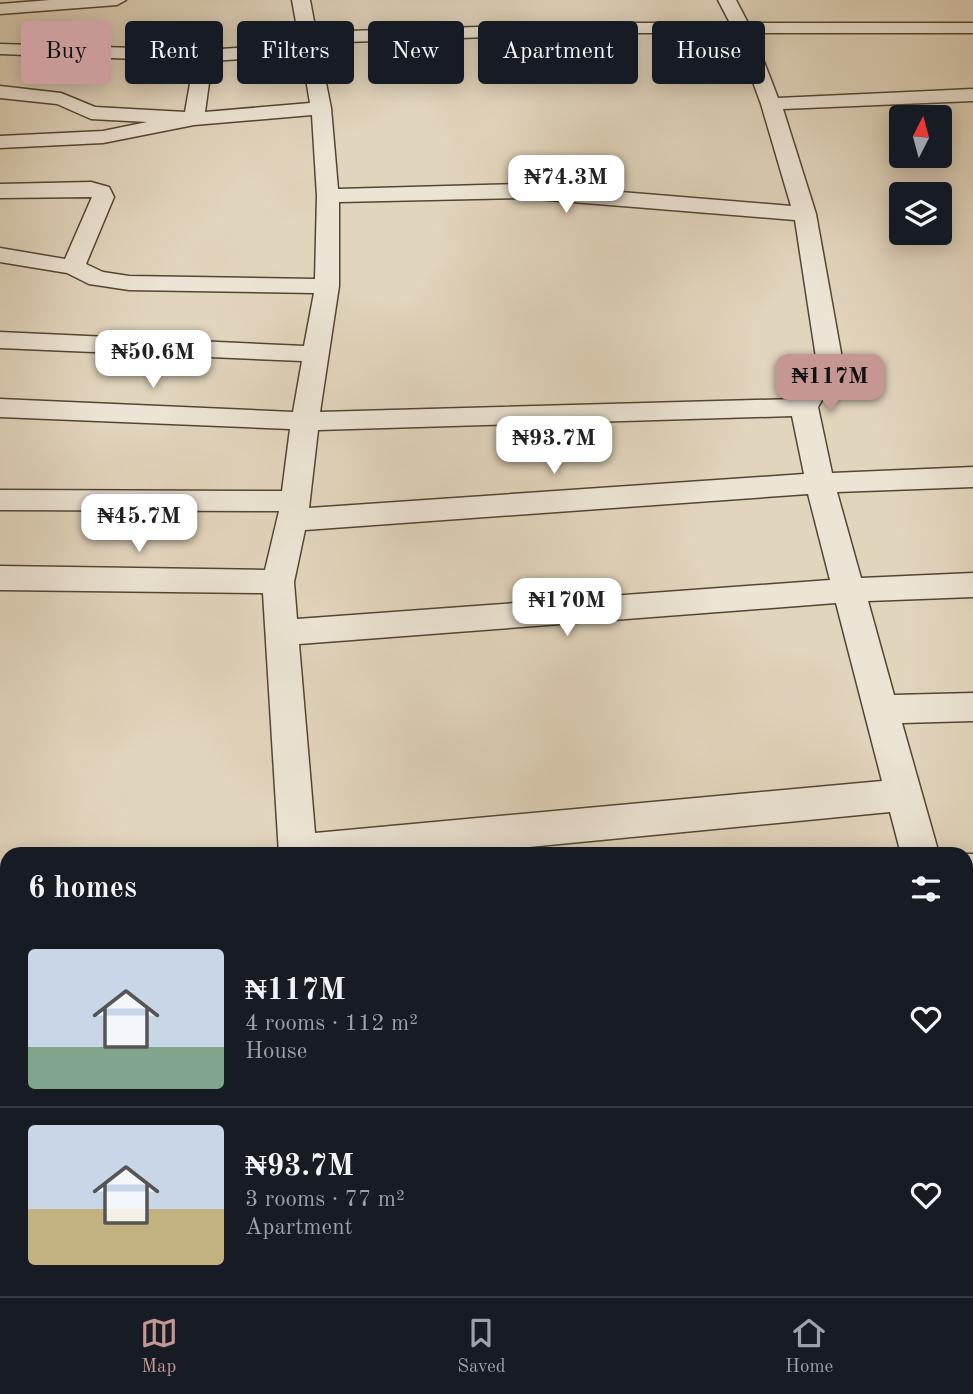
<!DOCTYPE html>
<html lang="en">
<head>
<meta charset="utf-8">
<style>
  body { margin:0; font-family:"Old Standard TT",serif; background:#242831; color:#f1f3f6; height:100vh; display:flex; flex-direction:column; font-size:26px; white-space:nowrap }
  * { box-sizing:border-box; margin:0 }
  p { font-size:23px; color:#9ea1a6 }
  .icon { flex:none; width:38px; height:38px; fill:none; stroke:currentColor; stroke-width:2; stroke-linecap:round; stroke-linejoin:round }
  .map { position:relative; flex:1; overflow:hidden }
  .details { position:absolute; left:0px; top:847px; width:973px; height:450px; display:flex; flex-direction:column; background:#171b24; border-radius:21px 21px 0 0; box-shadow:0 4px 18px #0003 }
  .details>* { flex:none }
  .banner { position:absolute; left:21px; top:21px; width:931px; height:63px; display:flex; gap:14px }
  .needle { width:46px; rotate:6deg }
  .buttons { position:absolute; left:889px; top:105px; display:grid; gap:14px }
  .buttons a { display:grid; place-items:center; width:63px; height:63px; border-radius:7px; background:#171b24; box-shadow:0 4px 18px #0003; font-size:35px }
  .price { position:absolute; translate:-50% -60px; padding:0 16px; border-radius:14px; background:#fff; color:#222; font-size:23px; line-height:46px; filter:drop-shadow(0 2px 4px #0008) }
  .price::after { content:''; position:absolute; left:50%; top:42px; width:21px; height:16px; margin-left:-10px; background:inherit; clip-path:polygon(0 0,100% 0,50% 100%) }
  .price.selected { background:#c59692; color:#111 }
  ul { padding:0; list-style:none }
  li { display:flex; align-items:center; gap:21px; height:175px; padding:0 28px }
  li+li { border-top:2px solid #363941 }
  li span { display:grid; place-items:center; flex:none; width:196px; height:140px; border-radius:7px; color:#555 }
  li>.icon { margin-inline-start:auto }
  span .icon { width:84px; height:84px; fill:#fffc; stroke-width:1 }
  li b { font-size:30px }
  h2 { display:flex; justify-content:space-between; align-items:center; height:84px; padding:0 28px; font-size:30px }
  .pill { padding:0 24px; border-radius:7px; background:#171b24; box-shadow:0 4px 18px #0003; font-size:24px; line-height:63px }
  .pill.selected { background:#c59692; color:#111 }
  .tab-bar { display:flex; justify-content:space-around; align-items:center; height:98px; border-top:2px solid #363941; background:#171b24; font-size:19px; color:#9ea1a6 }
  .tab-bar a { display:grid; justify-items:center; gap:4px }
  .tab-bar .selected { color:#c59692 }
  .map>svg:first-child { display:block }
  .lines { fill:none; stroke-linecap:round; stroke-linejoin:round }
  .minor-casing { stroke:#544632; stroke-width:3 }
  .minor { fill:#ece4d4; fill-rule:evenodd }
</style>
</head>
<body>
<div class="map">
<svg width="973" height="1296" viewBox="0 0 973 1296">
  <rect width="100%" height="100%" fill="#e2d5bd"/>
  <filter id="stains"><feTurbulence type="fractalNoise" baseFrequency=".00286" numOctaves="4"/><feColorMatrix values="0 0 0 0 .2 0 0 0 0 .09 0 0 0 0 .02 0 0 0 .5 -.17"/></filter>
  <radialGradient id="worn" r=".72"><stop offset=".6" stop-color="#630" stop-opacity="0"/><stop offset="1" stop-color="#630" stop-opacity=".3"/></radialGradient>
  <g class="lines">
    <!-- minor casing -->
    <g class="minor-casing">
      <path id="minor" d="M50 0H126L117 5 0 14V4Z
        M292 0H310L316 32 605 23H730L718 0H736L748 23H973V33H753L778 98 973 89V101L783 109 816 214 843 364 818 407 832 473 973 467V487L837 492 861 578 973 573V597L868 601 894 695 973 693V721L902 723 939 854H901L890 812 456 854H279L263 593 0 590V566L265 570 279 511 0 510V490L282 491 290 429 0 417V399L293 412 302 361 0 348V332L304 346 314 293 129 290 89 284 67 273 0 262V248L65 259 92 197 0 198V184L91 182 109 187 114 197 86 264 103 272 129 276 315 279 317 196 312 115 194 125 103 143 0 148V136L103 131 147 122 91 119 57 104 0 98V86L61 93 95 107 185 112 194 61 0 54V44L204 50 300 44ZM605 33H735L761 104 791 206 523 184 338 189 331 108 318 43ZM302 55 310 103 205 112 212 61ZM523 198 795 220 817 364 796 399 320 412 339 286V202ZM792 416 804 474 309 508 318 430ZM808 494 830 580 297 619 294 582 305 530ZM836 603 882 781 315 833 299 644Z
        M966 854H973V890H966Z
        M0 946H7V986H0Z
        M966 1002 973 1005V1071L966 1068Z
        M0 1154H7V1200H0Z
        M973 1218V1266L966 1268V1220Z
        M306 1290H417L414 1296H306Z"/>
    </g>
    <!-- minor -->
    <use href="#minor" class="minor"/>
  </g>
  <rect width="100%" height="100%" filter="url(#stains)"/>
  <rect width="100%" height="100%" fill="url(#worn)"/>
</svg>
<div class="buttons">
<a><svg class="needle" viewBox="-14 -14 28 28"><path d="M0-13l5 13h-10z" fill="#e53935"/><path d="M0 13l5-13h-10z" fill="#9ea1a6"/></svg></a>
<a><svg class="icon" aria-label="layers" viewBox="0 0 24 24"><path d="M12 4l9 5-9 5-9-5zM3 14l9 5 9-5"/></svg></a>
</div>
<b class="price" style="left:566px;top:215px">₦74.3M</b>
<b class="price" style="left:153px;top:390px">₦50.6M</b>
<b class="price selected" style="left:830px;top:414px">₦117M</b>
<b class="price" style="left:554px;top:476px">₦93.7M</b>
<b class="price" style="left:139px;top:554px">₦45.7M</b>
<b class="price" style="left:567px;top:638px">₦170M</b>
<div class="banner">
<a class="pill selected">Buy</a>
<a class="pill">Rent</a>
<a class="pill">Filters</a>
<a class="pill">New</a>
<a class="pill">Apartment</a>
<a class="pill">House</a>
</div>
<section class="details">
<h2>6 homes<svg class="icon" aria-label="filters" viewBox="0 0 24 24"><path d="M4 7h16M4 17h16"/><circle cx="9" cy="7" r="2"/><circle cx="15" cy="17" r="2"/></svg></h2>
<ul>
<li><span style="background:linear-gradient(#c9d6e8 70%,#7fa58c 0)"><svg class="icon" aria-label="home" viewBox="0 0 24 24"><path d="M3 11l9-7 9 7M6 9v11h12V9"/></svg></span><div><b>₦117M</b><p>4 rooms · 112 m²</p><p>House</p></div><svg class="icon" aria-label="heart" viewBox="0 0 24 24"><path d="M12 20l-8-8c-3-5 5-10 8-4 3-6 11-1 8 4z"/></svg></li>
<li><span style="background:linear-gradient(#c9d6e8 60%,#c2b280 0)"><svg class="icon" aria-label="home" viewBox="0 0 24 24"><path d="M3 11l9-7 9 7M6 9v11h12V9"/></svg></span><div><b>₦93.7M</b><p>3 rooms · 77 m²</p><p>Apartment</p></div><svg class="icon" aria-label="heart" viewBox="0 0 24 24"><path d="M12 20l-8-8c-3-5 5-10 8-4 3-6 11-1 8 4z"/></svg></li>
</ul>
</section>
</div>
<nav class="tab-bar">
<a class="selected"><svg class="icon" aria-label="map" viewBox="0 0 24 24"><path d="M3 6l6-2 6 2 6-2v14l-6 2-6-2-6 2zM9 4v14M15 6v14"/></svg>Map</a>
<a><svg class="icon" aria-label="saved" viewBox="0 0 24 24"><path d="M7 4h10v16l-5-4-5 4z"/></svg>Saved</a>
<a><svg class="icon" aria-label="home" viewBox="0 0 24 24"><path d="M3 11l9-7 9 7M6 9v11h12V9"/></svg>Home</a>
</nav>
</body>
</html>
